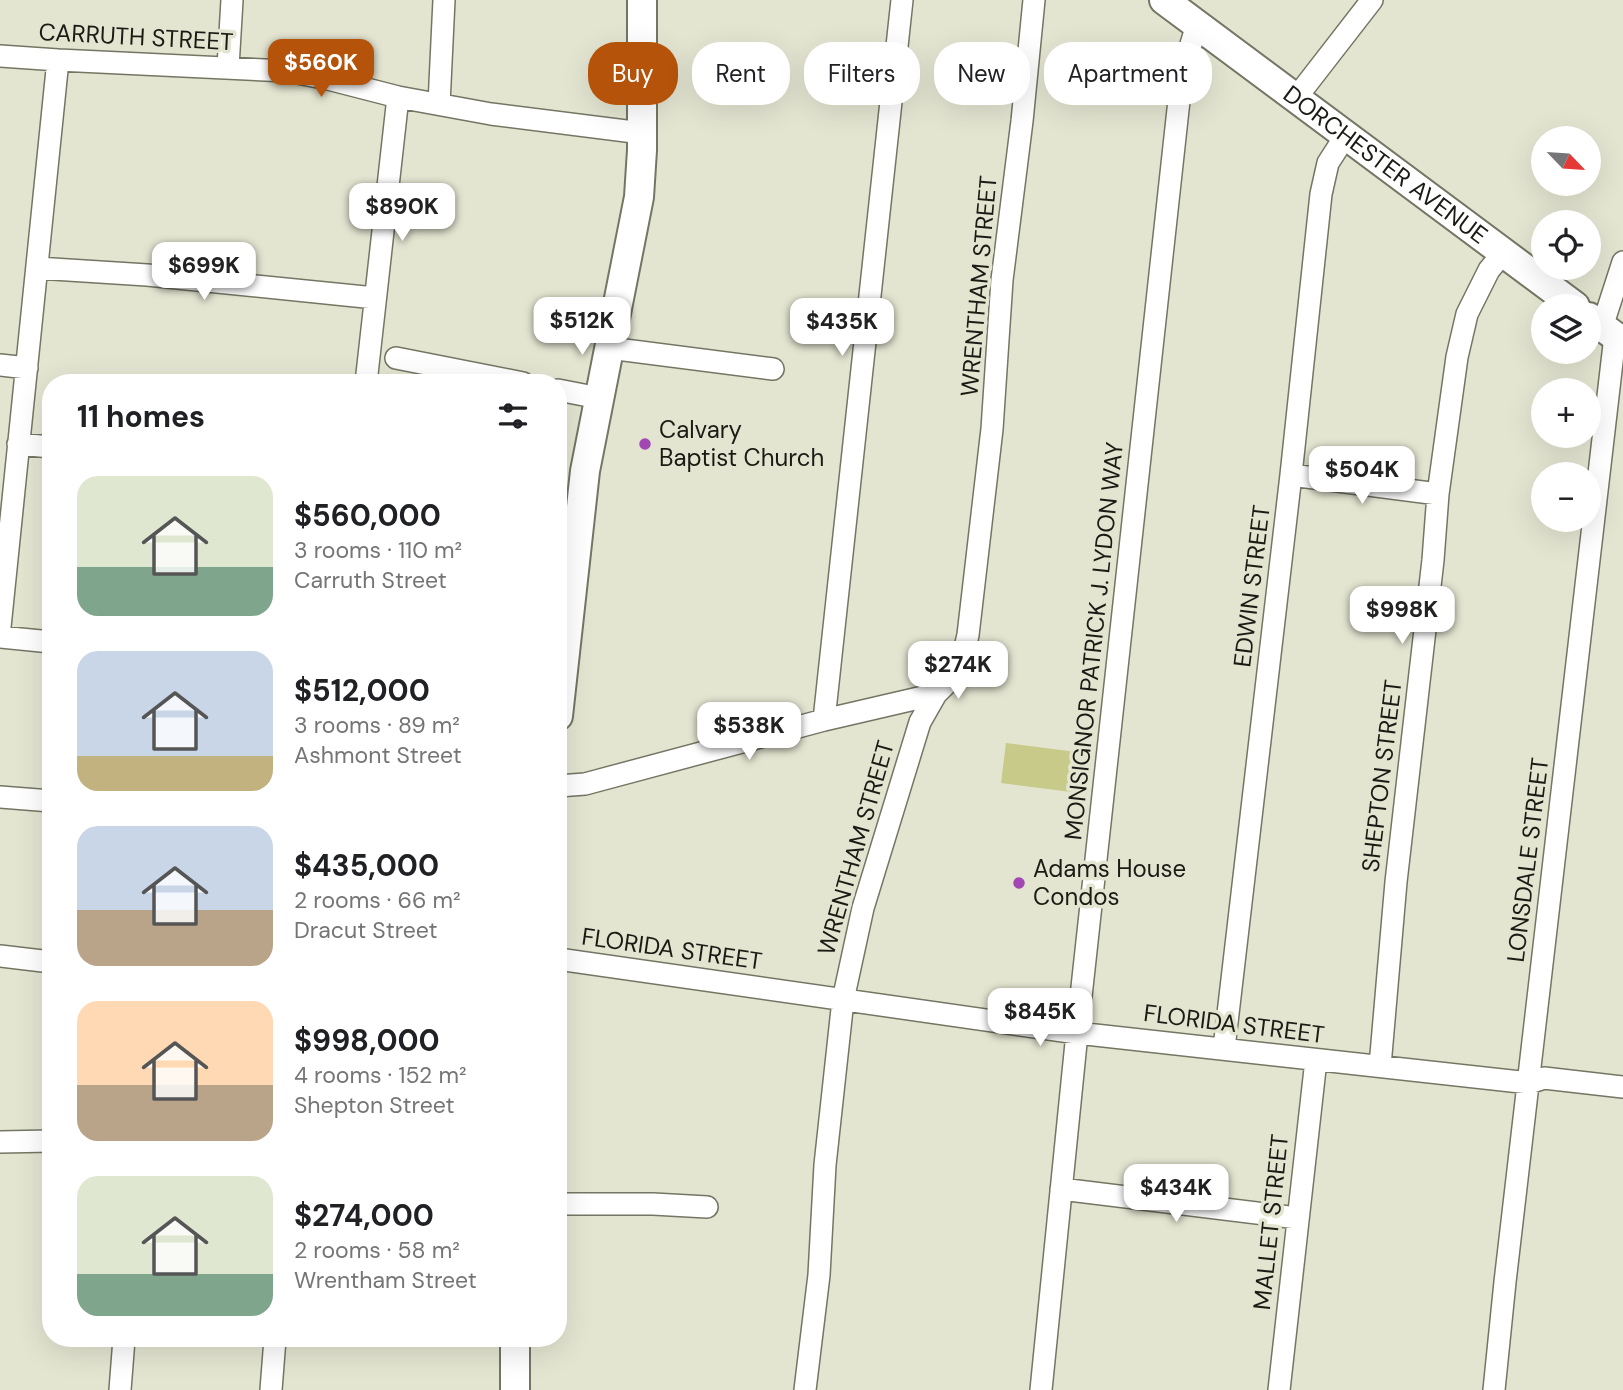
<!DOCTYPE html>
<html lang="en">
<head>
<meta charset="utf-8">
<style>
  body { margin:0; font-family:"DM Sans",sans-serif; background:#f2f2f2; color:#202124; height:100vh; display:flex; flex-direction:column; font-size:26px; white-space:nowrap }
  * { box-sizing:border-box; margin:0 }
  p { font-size:23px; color:#757577 }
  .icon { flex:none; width:38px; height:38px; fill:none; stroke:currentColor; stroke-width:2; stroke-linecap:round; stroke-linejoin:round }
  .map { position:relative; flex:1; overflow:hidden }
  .details { position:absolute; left:42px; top:374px; width:525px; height:973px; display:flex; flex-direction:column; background:#fff; border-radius:28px; box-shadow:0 7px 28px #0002 }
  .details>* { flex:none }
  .top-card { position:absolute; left:588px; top:42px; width:665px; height:63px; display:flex; gap:14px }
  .needle { width:46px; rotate:115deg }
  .buttons { position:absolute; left:1531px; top:126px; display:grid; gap:14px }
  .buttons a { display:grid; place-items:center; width:70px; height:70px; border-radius:50%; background:#fff; box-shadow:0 7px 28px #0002; font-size:35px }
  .price { position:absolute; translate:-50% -60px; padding:0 16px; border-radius:14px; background:#fff; color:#222; font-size:23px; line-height:46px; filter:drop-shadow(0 2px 4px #0008) }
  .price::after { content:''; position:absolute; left:50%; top:42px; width:21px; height:16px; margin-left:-10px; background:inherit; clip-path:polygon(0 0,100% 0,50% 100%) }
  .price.on { background:#b45309; color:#fff }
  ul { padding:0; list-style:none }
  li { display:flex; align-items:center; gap:21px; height:175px; padding:0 35px }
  li span { display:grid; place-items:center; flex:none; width:196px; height:140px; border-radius:21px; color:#555 }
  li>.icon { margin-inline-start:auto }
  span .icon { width:84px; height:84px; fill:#fffc; stroke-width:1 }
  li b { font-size:30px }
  h2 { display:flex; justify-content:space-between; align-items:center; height:84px; padding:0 35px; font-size:30px }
  .pill { padding:0 24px; border-radius:28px; background:#fff; box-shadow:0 7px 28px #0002; font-size:24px; line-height:63px }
  .pill.on { background:#b45309; color:#fff }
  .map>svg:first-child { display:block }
  .green { fill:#c7ca89 }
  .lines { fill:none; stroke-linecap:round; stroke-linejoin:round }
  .minor-casing { stroke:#747563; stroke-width:24 }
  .major-casing { stroke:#747563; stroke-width:32 }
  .minor { stroke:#fff; stroke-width:21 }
  .major { stroke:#fff; stroke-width:28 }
  .poi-dot { fill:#a147b3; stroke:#e4e5d1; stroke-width:2.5 }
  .labels { text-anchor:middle; stroke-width:7; stroke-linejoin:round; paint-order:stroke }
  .street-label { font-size:24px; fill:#1a1b14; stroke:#e4e5d1 }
  .poi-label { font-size:24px; fill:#1a1b14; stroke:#e4e5d1; text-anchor:start }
</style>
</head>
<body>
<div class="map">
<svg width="1623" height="1390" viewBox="0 0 1623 1390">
  <rect width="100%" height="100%" fill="#e4e5d1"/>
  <!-- green -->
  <path class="green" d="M1006 743 1092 754 1087 794 1001 783Z"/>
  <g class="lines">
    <!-- minor casing -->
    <g class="minor-casing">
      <path id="minor" d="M0 56 58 60 287 71 328 79 398 97 491 114 642 133
        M228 67 232 0
        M1296 98 1372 0
        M439 104 444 0
        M37 268 147 275 375 298
        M1602 327 1623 262
        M609 348 773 369
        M396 358 523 383
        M0 365 27 368
        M366 383 398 97
        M558 390 599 398
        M18 444 51 447
        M1291 475 1438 494
        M0 627 58 60
        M0 637 51 642
        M824 720 902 0
        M558 786 585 784 824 720 936 694
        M0 797 51 801
        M0 956 51 962
        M558 959 1077 1033 1529 1083 1544 1078 1623 1087
        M1224 1048 1291 475 1321 194 1328 163 1346 135
        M1380 1066 1396 882 1433 560 1438 494 1457 357 1467 314 1489 270 1503 253
        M0 1142 51 1141
        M1061 1189 1297 1218
        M558 1204H653L707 1207
        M120 1390 124 1339
        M271 1390 275 1339
        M805 1390 819 1275 825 1165 843 1000 863 908 920 722 936 694 954 676 962 660 968 635 992 429 1002 280 1022 121 1034 0
        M1041 1390 1077 1033 1182 73 1197 25
        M1279 1390 1316 1060
        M1494 1390 1505 1282 1615 336"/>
    </g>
    <!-- major casing -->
    <g class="major-casing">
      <g id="major">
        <path id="s1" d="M1164 0 1575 306"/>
        <path d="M1589 317 1623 342"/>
        <path d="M558 716 585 471 639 197 642 150V0"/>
        <path d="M515 1390V1339"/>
      </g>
    </g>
    <!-- minor -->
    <use href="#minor" class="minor"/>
    <!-- major -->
    <use href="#major" class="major"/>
  </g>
  <!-- markers -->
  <g class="poi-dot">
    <circle cx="645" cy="444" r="7"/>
    <circle cx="1019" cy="883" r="7"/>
  </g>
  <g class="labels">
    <!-- street labels -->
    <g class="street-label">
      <text transform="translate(136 37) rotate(3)" y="8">CARRUTH STREET</text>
      <text dy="8" stroke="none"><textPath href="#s1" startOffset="276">DORCHESTER AVENUE</textPath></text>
      <text transform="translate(979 286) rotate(-85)" y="8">WRENTHAM STREET</text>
      <text transform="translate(1252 586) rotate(-83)" y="8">EDWIN STREET</text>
      <text transform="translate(1094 641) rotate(-84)" y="8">MONSIGNOR PATRICK J. LYDON WAY</text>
      <text transform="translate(1382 776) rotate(-83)" y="8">SHEPTON STREET</text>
      <text transform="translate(856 848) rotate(-74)" y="8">WRENTHAM STREET</text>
      <text transform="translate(1528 860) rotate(-83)" y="8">LONSDALE STREET</text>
      <text transform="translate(672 949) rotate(8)" y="8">FLORIDA STREET</text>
      <text transform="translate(1234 1024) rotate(7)" y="8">FLORIDA STREET</text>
      <text transform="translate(1271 1222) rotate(-84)" y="8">MALLET STREET</text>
    </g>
    <!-- poi labels -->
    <g class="poi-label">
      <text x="659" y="438">Calvary<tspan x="659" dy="28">Baptist Church</tspan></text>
      <text x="1033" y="877">Adams House<tspan x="1033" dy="28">Condos</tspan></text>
    </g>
  </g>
</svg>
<div class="buttons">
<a><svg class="needle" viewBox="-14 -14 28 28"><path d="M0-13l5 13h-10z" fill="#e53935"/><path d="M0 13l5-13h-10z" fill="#757577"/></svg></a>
<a><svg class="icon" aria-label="locate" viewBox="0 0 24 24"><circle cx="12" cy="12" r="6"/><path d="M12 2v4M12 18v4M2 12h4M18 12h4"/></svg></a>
<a><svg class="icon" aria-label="layers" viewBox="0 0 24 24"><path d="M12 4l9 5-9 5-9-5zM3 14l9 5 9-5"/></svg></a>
<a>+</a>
<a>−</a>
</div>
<b class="price on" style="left:321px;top:99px">$560K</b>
<b class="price" style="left:402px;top:243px">$890K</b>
<b class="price" style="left:204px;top:302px">$699K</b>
<b class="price" style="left:582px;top:357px">$512K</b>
<b class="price" style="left:842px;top:358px">$435K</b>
<b class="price" style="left:1362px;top:506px">$504K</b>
<b class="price" style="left:1402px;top:646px">$998K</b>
<b class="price" style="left:958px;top:701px">$274K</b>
<b class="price" style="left:749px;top:762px">$538K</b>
<b class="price" style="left:1040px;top:1048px">$845K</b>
<b class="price" style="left:1176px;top:1224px">$434K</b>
<div class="top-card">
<a class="pill on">Buy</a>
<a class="pill">Rent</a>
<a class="pill">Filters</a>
<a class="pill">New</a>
<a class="pill">Apartment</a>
</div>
<section class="details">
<h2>11 homes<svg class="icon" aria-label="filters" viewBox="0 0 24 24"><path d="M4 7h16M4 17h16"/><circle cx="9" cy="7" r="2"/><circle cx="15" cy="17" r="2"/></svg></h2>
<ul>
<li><span style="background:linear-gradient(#dfe7d0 65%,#7fa58c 0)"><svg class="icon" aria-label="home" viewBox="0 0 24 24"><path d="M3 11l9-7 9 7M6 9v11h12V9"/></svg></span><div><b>$560,000</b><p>3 rooms · 110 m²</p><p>Carruth Street</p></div></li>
<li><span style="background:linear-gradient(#c9d6e8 75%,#c2b280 0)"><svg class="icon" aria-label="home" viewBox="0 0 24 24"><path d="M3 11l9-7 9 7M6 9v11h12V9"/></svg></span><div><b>$512,000</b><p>3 rooms · 89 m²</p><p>Ashmont Street</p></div></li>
<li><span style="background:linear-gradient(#c9d6e8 60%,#b9a48a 0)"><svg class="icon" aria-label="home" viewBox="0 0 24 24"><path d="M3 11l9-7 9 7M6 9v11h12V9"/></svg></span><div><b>$435,000</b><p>2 rooms · 66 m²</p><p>Dracut Street</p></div></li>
<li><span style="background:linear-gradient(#ffd9b3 60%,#b9a48a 0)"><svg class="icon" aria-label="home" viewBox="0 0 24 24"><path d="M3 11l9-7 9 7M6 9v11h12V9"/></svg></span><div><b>$998,000</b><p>4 rooms · 152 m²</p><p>Shepton Street</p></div></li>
<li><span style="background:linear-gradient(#dfe7d0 70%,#7fa58c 0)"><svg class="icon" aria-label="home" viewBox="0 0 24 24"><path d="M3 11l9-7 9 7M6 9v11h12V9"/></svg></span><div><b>$274,000</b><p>2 rooms · 58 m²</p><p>Wrentham Street</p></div></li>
</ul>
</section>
</div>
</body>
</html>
